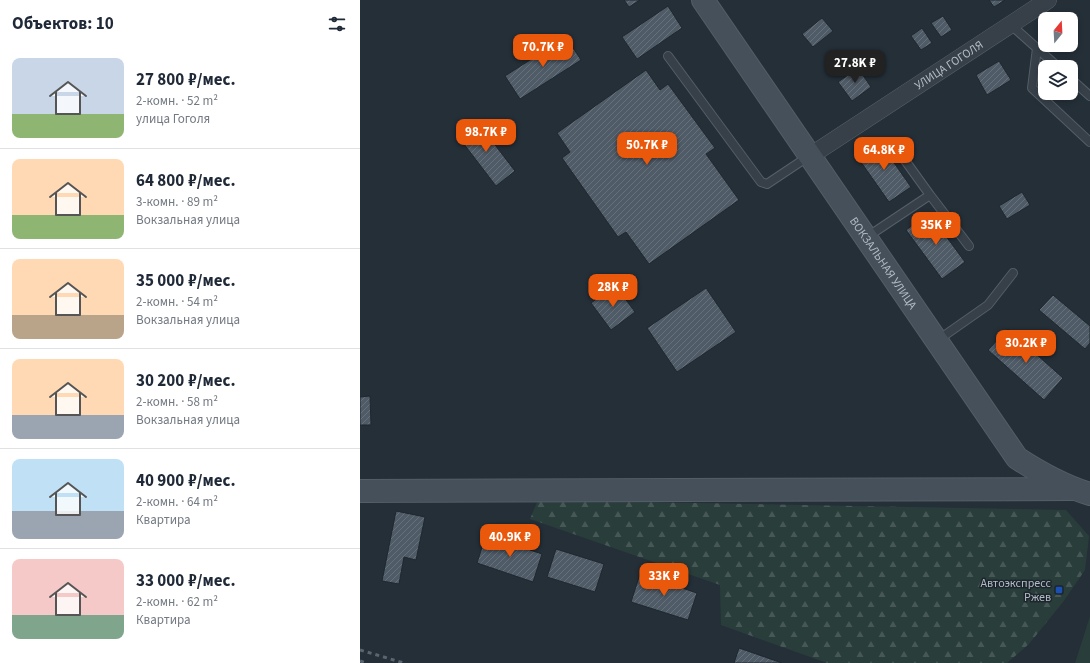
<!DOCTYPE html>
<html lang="ru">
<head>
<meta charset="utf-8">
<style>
  body { margin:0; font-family:"Source Sans 3",sans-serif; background:#f2f2f3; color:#1f2937; height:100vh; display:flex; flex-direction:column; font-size:15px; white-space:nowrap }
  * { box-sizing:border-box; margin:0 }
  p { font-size:13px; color:#747a83 }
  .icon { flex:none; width:22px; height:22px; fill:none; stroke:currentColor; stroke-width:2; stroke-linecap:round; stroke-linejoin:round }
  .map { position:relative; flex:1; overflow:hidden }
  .side { display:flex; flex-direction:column; background:#fff; width:360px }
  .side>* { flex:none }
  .needle { width:26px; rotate:18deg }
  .controls { position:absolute; left:678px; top:12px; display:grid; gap:8px }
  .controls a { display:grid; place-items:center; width:40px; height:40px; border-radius:8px; background:#fff; box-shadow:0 2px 6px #0003; font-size:20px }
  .price { position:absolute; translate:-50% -34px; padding:0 9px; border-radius:8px; background:#ea580c; color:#fff; font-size:13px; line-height:26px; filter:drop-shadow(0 1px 2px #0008) }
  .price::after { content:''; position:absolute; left:50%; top:24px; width:12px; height:9px; margin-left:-6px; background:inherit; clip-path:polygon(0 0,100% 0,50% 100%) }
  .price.current { background:#222; color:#fff }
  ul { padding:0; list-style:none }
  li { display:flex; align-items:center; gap:12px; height:100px; padding:0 12px }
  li+li { border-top:1px solid #e0e1e3 }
  li span { display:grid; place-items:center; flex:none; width:112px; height:80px; border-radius:8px; color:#555 }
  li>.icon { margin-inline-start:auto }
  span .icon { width:48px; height:48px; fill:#fffc; stroke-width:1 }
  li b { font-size:17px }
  h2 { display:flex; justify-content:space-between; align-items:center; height:48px; padding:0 12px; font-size:17px }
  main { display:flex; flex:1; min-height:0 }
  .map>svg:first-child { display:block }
  .green { fill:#293d3b }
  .forest { fill:url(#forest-firs) }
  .building { fill:url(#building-hatch); stroke:#1f272f }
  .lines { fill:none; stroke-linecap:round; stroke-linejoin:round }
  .lane-casing { stroke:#555e66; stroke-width:10 }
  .street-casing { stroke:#555e66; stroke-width:18 }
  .secondary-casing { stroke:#555e66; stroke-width:24 }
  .lane { stroke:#374049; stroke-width:8 }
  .street { stroke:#374049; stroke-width:17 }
  .secondary { stroke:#46505b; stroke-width:22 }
  .rail { stroke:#5a656f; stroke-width:3; stroke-dasharray:4 4; stroke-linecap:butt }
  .transit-dot { fill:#1a4fb4; stroke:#1d252d; stroke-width:1.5 }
  .labels { text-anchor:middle; stroke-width:3; stroke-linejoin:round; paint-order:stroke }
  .street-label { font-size:12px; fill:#b2bbc5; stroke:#1d252d }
  .poi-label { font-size:12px; fill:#b2bbc5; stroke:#1d252d; text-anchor:end }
</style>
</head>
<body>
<main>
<section class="side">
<h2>Объектов: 10<svg class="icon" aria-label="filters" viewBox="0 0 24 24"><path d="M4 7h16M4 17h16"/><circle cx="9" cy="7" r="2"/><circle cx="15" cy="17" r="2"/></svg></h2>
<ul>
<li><span style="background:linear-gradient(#c9d6e8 70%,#8fb573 0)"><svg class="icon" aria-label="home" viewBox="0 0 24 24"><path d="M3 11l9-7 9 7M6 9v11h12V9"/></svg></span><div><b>27 800 ₽/мес.</b><p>2-комн. · 52 m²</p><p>улица Гоголя</p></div></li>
<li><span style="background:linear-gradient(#ffd9b3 70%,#8fb573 0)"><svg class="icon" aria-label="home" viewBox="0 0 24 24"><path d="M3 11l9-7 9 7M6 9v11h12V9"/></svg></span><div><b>64 800 ₽/мес.</b><p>3-комн. · 89 m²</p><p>Вокзальная улица</p></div></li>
<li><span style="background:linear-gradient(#ffd9b3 70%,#b9a48a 0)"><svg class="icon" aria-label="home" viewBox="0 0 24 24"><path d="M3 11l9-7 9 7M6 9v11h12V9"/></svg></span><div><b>35 000 ₽/мес.</b><p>2-комн. · 54 m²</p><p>Вокзальная улица</p></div></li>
<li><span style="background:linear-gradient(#ffd9b3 70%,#9aa5b1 0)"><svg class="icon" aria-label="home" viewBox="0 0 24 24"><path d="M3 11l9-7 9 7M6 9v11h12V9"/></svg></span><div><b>30 200 ₽/мес.</b><p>2-комн. · 58 m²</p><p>Вокзальная улица</p></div></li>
<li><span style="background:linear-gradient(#bfe0f5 65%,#9aa5b1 0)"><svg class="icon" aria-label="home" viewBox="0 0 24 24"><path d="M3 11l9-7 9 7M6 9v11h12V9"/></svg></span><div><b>40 900 ₽/мес.</b><p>2-комн. · 64 m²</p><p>Квартира</p></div></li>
<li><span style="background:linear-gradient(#f6c9c9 70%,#7fa58c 0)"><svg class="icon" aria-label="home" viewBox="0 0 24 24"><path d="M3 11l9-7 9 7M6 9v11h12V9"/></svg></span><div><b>33 000 ₽/мес.</b><p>2-комн. · 62 m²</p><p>Квартира</p></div></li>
</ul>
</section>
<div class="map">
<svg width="730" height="663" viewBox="0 0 730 663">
  <defs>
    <pattern id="forest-firs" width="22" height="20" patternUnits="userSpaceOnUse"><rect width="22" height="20" fill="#293d3b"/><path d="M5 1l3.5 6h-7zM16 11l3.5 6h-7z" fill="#465756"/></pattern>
    <pattern id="building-hatch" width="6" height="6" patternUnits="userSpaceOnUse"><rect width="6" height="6" fill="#4f5b67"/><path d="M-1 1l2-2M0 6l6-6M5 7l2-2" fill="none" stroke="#66717b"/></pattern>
  </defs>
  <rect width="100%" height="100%" fill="#242f38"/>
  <!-- green -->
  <path class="green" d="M730 616V663H715Z"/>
  <!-- forest -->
  <path class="forest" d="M178 500 706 510 729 536 725 570 703 602 669 644 647 663H467L361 625 360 585 170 519Z"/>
  <!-- building -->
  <path class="building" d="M264 0H280L269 7Z
    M629 0H645L634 7Z
    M308 6 322 28 277 59 262 37Z
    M583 16 592 30 581 37 571 23Z
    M462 18 473 31 453 47 442 34Z
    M562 28 572 43 561 50 551 36Z
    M206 37 221 60 160 99 145 76Z
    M639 61 651 80 627 95 616 75Z
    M498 68 511 87 492 101 478 82Z
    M286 70 300 90 308 84 355 148 346 154 379 200 289 264 266 232 258 237 202 158 210 152 197 133Z
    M116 120 155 171 136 186 97 135Z
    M518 140 551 187 529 202 496 155Z
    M662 192 670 205 647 219 639 206Z
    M569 213 605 262 582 279 546 230Z
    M255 285 275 312 251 330 231 303Z
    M346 288 376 332 317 372 287 328Z
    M693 295 730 326V343L725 349 679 310Z
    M648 329 703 378 684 400 628 350Z
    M10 396 11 425H0V397Z
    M36 511 65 517 56 560 44 557 39 584 22 581Z
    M126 535 182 554 173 582 117 563Z
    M196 549 244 564 235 592 187 577Z
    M280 574 337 593 328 620 271 602Z
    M379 648 422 663H374Z"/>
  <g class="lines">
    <!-- lane casing -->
    <g class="lane-casing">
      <path id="lane" d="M651 25 698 67
        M677 48 672 88 730 142
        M308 56 401 182 407 184 449 156
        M711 79 730 96
        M539 152 570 195
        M507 237 570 195 609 246
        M578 340 628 305 653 273"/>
    </g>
    <!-- street casing -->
    <g class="street-casing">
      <g id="street">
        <path id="s1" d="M450 156 688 0"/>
      </g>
    </g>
    <!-- secondary casing -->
    <g class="secondary-casing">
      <g id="secondary">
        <path id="s2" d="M343 0 657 458C680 473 703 486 730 494"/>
        <path d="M0 491 714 489"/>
      </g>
    </g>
    <!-- lane -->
    <use href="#lane" class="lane"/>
    <!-- street -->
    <use href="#street" class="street"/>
    <!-- secondary -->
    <use href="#secondary" class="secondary"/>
    <!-- rail -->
    <path class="rail" d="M0 650 44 663
      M0 661 6 663"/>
  </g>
  <!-- markers -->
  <rect class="transit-dot" x="695" y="586" width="8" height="8" rx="2"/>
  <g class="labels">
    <!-- street labels -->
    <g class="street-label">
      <text dy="4" stroke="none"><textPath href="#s1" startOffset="166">УЛИЦА ГОГОЛЯ</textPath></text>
      <text dy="4" stroke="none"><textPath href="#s2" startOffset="319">ВОКЗАЛЬНАЯ УЛИЦА</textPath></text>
    </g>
    <!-- poi labels -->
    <g class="poi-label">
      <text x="691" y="587">Автоэкспресс<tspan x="691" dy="14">Ржев</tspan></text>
    </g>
  </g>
</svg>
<div class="controls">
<a><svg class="needle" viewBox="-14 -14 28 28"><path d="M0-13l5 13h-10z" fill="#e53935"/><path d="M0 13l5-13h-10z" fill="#747a83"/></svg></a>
<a><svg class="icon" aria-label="layers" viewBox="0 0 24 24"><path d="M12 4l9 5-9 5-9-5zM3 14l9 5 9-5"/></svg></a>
</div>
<b class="price" style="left:183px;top:68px">70.7K ₽</b>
<b class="price current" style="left:495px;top:84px">27.8K ₽</b>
<b class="price" style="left:126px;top:153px">98.7K ₽</b>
<b class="price" style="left:287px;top:166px">50.7K ₽</b>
<b class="price" style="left:524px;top:171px">64.8K ₽</b>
<b class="price" style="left:576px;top:246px">35K ₽</b>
<b class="price" style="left:253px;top:308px">28K ₽</b>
<b class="price" style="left:666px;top:364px">30.2K ₽</b>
<b class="price" style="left:150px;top:558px">40.9K ₽</b>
<b class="price" style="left:304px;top:597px">33K ₽</b>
</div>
</main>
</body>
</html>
